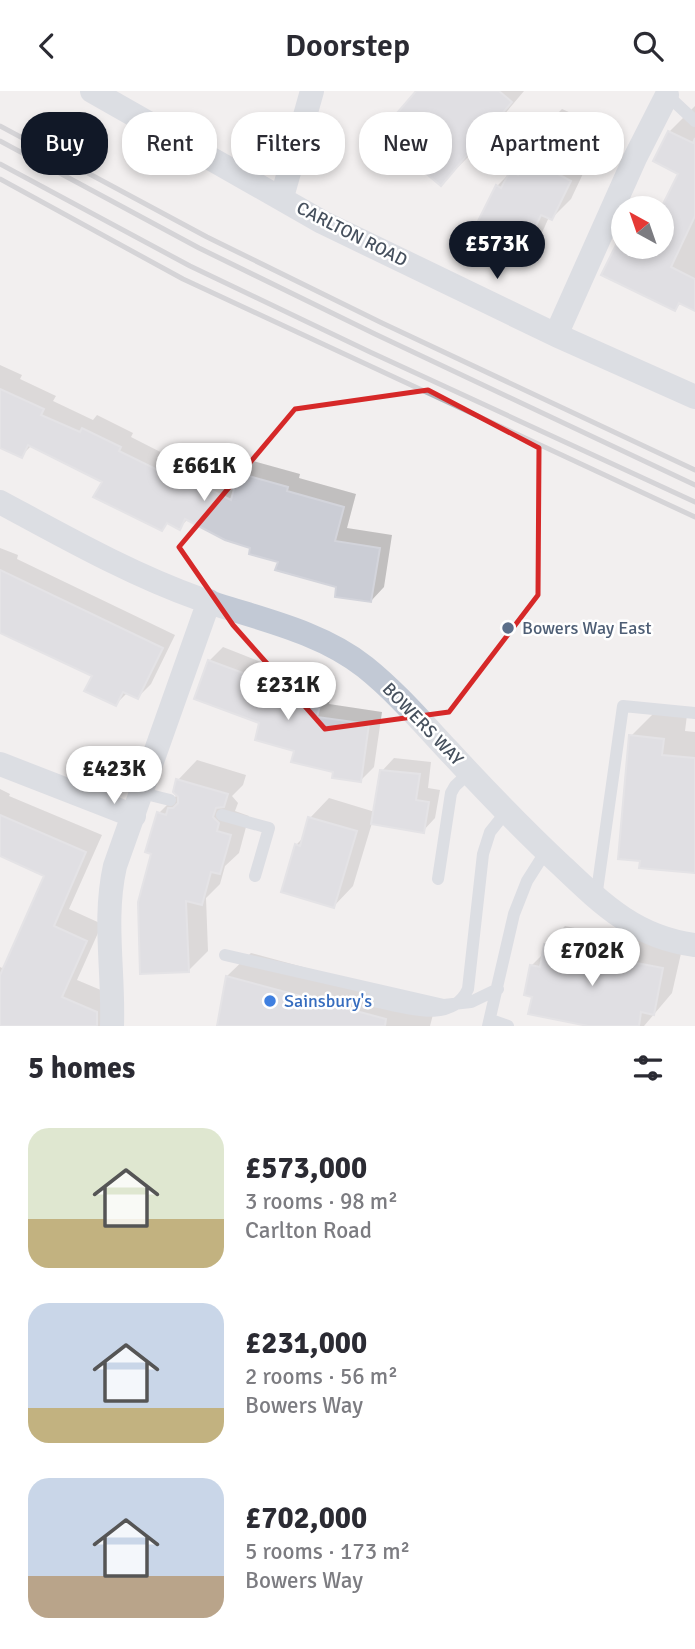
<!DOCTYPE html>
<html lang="en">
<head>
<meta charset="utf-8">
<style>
  body { margin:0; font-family:Signika,sans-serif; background:#f7f7f7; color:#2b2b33; height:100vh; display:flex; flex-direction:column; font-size:26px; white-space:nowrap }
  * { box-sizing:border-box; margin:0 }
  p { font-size:23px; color:#7c7c81 }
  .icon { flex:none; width:38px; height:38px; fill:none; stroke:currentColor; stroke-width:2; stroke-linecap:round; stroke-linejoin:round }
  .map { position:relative; height:935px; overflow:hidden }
  .side { display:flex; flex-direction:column; background:#fff; flex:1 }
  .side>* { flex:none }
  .top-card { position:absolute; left:21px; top:21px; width:654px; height:63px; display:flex; gap:14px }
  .needle { width:46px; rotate:320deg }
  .fabs { position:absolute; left:611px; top:105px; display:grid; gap:14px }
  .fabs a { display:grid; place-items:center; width:63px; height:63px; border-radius:50%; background:#fff; box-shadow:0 4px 10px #0003; font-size:35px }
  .price { position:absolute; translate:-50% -60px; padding:0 16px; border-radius:24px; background:#fff; color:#222; font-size:23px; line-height:46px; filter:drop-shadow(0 2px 4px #0008) }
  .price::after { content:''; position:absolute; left:50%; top:42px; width:21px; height:16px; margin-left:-10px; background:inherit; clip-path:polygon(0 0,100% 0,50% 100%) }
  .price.on { background:#111827; color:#fff }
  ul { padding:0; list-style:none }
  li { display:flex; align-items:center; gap:21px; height:175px; padding:0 28px }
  li span { display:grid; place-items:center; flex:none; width:196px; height:140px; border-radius:21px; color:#555 }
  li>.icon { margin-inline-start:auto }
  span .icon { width:84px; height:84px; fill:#fffc; stroke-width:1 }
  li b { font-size:30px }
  h2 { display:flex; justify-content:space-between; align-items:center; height:84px; padding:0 28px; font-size:30px }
  .chip { padding:0 24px; border-radius:28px; background:#fff; box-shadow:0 4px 10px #0003; font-size:24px; line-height:63px }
  .chip.on { background:#111827; color:#fff }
  header { display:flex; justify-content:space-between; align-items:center; height:91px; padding:0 28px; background:#fff; font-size:32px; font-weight:600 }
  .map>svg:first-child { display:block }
  .shadow { fill:#0003 }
  .building { fill:#cbcdd5; stroke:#d3d4db; stroke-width:2 }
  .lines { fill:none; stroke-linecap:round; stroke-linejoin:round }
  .lane { stroke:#c2c9d5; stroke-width:12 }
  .street { stroke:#c2c9d5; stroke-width:24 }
  .rail { stroke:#b1b3ba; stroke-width:5 }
  .marked { fill:none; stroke:#d62828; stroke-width:5; stroke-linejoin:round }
  .service-dot { fill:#5c6f8a; stroke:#fff; stroke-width:2.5 }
  .shop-dot { fill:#3f7fe0; stroke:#fff; stroke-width:2.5 }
  .labels { text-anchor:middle; stroke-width:5; stroke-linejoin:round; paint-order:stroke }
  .street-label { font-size:18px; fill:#46505d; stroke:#fff }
  .service-label { font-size:18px; fill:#4e5e75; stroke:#fff; text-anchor:start }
  .shop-label { font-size:18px; fill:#366cbe; stroke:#fff; text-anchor:start }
</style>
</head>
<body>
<header><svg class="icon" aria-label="back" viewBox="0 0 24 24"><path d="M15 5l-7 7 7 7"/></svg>Doorstep<svg class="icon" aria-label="search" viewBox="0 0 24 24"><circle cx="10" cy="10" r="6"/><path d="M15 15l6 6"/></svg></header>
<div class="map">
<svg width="695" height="935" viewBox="0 0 695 935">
  <rect width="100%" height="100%" fill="#f2efef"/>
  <!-- shadow -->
  <path class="shadow" d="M418 0H524L472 62 441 93Z
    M695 15V219L681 212 675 218 603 183 623 147V156H662V120L680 82 655 69 669 41Z
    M562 18 591 31 576 64 589 70 571 108 552 127 549 126 541 144 521 163 496 144 497 95 531 61 543 37Z
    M0 274 22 284 20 288 56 305 53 310 93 329 97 324 133 342 131 346 186 374 191 370 237 392 239 383 253 370 300 383 299 387 356 403 347 437 392 444 384 496 371 510 188 428 179 437 169 431 162 438 104 390 32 354 21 365 0 355Z
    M0 457 18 464 17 468 175 544 151 593 138 606 128 601 116 613 94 584 0 534Z
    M223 556 274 576 273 581 333 598 329 613 382 621 374 676 361 689 335 679 296 659 261 631 209 570Z
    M655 621 687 624 685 640 695 641V781L631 645Z
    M394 667 431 671 428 697 440 699 435 727 423 740 372 732 353 795 334 815 296 754 304 746 310 727 329 707 375 721 382 680Z
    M197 669 246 684 243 694 232 705 238 712 235 720 249 725 239 762 225 775 220 793 206 807 208 860 189 879 153 762 159 722 178 703V689Z
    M0 698 10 703 9 705 102 744 69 818 102 833 77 889 108 902V935H0V876L4 878 46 784 0 764Z
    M565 835 604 843 608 839 641 845 682 858 672 902 644 935H597L534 905 531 875 544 862 546 854Z
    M251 862 436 912 430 935H219L227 885Z"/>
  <!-- building -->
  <path class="building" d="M416 0H499L512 11 441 95 379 43Z
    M542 36 573 51 558 83 571 90 552 129 541 124 522 165 491 151 494 145 475 136 496 94 501 97 510 80 518 84Z
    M668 40 693 52 695 47V125L671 176 695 188V220L679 212 675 220 601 184 618 150 623 153V156H629L639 161 642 156H662L661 117 678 83 653 70Z
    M0 298 44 318 41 324 80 341 82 337 121 356 119 360 174 387 176 382 231 409 238 382 288 396 287 400 344 416 335 450 380 457 371 511 335 506 336 496 275 479 278 471 249 463 250 457 225 449 185 428 180 439 167 432 162 440 93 406 102 391 28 354 22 367 0 357Z
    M0 479 163 557 138 608 123 601 116 615 84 600 92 585 0 542Z
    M208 569 262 589 261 594 321 611 317 626 369 633 361 691 332 687 333 681 291 671 294 660 255 649 259 632 194 608Z
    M629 644 664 648 662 664 695 667V782L639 777 640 770 618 768Z
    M380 679 420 683 416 709 429 711 424 742 371 733Z
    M176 688 228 703 224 716 216 717 213 726 219 732 217 740 231 744 220 783 211 781 202 814 186 810 189 881 140 883 138 811 151 763 145 761 157 721 166 724 168 717H173L178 712V706L173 701Z
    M0 724 86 761 54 835 87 850 62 906 97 921V935H0V884L44 785 0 765Z
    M308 726 357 740 334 817 281 801 295 753 300 755Z
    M544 853 586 862 587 857 622 864 621 869 663 877 654 924 641 921 639 935H588L528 923 532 906 524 904 530 874 540 876Z
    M226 885 386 928 385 935H217Z"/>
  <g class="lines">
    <!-- lane -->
    <path class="lane" d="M665 2 695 30
      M142 702 170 709
      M222 724 269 737 255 785
      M438 788 451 702 455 695 469 682
      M596 807 623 615 695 622
      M225 864 444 914 471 911 498 898
      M370 909C402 915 451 935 468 898L483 763 490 741 506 721
      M491 929 508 935
      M488 935 514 823 527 790 546 760"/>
    <!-- street -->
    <path class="street" d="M92 0 322 131 556 244 695 306
      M282 106 312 0
      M556 244 635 67 667 4
      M0 411C65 446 130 483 200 508 254 527 319 539 365 576 395 600 421 630 447 658 484 698 522 738 562 775 603 814 637 847 695 854
      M0 673 134 725
      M112 935C114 881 103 828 115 775L209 510"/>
    <!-- rail -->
    <path class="rail" d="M0 35 207 146 382 232 695 379
      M0 50 199 157 375 243 695 394
      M0 73 190 175 370 261 695 411
      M0 88 183 188 695 426"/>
  </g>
  <!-- marked area -->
  <path d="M0 0H695V935H0ZM428 299 539 357 538 504 449 621 325 638 233 534 179 456 295 318Z" fill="#f2efef" fill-opacity=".55" fill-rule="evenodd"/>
  <path class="marked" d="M428 299 539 357 538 504 449 621 325 638 233 534 179 456 295 318Z"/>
  <!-- markers -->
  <circle class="service-dot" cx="508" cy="537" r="7"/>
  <circle class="shop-dot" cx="270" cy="910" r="7"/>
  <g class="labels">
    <!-- street labels -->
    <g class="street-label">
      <text transform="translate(352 143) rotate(27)" y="6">CARLTON ROAD</text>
      <text transform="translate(423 633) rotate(46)" y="6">BOWERS WAY</text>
    </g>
    <!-- service labels -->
    <g class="service-label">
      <text x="522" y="543">Bowers Way East</text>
    </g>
    <!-- shop labels -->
    <g class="shop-label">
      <text x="284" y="916">Sainsbury's</text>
    </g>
  </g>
</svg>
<div class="fabs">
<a><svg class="needle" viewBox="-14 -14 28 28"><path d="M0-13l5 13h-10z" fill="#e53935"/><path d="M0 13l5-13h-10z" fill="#7c7c81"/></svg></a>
</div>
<b class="price on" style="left:497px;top:190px">£573K</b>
<b class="price" style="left:204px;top:412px">£661K</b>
<b class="price" style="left:288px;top:631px">£231K</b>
<b class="price" style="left:114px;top:715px">£423K</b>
<b class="price" style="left:592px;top:897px">£702K</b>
<div class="top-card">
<a class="chip on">Buy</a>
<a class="chip">Rent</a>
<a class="chip">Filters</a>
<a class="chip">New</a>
<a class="chip">Apartment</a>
</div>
</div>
<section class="side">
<h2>5 homes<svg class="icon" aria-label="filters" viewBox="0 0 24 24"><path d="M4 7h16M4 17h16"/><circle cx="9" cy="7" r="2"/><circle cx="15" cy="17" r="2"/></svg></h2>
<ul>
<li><span style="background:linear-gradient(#dfe7d0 65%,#c2b280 0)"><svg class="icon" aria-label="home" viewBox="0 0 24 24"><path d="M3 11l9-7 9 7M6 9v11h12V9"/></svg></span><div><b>£573,000</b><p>3 rooms · 98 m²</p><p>Carlton Road</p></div></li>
<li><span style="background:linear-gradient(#c9d6e8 75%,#c2b280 0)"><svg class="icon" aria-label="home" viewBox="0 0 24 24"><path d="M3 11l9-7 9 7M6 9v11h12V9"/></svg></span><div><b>£231,000</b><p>2 rooms · 56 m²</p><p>Bowers Way</p></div></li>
<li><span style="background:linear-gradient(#c9d6e8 70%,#b9a48a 0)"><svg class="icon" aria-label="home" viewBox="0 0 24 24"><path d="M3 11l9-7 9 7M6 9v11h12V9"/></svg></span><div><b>£702,000</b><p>5 rooms · 173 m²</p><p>Bowers Way</p></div></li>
</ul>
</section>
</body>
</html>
